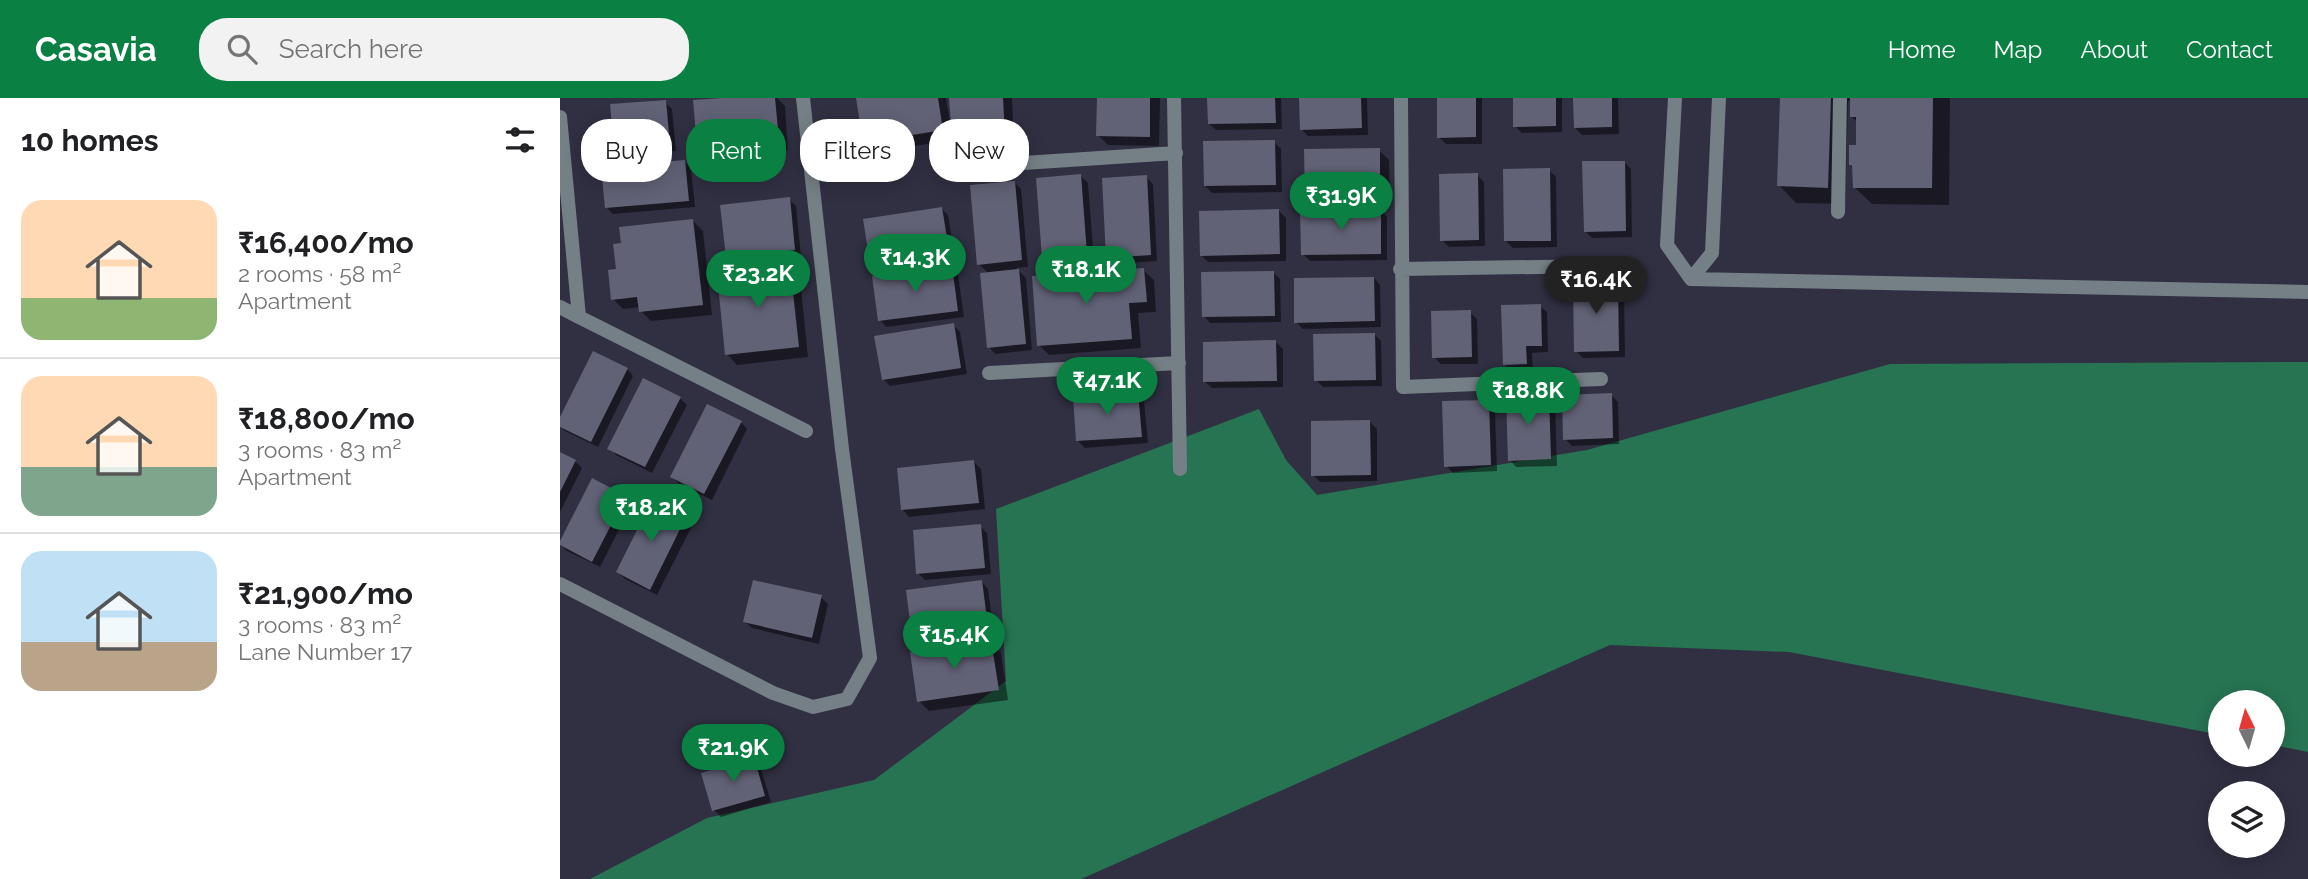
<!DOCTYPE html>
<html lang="en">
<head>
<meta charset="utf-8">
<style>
  body { margin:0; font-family:Raleway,sans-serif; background:#f2f2f2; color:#202124; height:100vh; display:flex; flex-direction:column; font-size:26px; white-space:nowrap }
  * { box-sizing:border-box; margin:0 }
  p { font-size:23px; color:#757577 }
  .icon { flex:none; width:38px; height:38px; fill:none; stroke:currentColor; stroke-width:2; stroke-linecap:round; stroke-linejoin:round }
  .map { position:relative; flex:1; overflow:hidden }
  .side { display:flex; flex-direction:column; background:#fff; width:560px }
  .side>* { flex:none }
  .hud { position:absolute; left:21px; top:21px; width:665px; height:63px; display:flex; gap:14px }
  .needle { width:46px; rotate:355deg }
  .buttons { position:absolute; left:1648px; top:592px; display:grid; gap:14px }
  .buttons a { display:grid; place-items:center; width:77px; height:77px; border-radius:50%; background:#fff; box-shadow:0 4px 18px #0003; font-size:35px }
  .price { position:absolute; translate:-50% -60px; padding:0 16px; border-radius:24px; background:#0b8043; color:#fff; font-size:23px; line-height:46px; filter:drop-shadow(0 2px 4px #0008) }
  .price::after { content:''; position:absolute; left:50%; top:42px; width:21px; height:16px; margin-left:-10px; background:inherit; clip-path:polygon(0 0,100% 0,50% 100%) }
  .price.selected { background:#222; color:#fff }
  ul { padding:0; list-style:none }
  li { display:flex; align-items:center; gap:21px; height:175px; padding:0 21px }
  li+li { border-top:2px solid #e0e0e0 }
  li span { display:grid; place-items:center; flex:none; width:196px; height:140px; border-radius:21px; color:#555 }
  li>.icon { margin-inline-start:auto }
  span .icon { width:84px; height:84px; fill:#fffc; stroke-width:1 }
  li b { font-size:30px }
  h2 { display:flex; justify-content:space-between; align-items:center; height:84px; padding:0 21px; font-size:30px }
  .chip { padding:0 24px; border-radius:28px; background:#fff; box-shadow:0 4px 18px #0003; font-size:24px; line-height:63px }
  .chip.selected { background:#0b8043; color:#fff }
  header { display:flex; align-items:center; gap:42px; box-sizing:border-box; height:98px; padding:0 35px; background:#0b8043; color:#fff }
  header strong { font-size:33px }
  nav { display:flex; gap:38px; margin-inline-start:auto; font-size:24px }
  .search { width:490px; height:63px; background:#f2f2f2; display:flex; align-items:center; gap:18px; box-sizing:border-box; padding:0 24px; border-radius:28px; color:#757577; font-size:26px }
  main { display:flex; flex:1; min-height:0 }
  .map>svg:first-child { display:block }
  .forest { fill:#267452 }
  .shadow { fill:#0007 }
  .building { fill:#626277 }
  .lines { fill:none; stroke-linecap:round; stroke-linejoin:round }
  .service { stroke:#758086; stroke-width:14 }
  .minor { stroke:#758086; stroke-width:14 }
</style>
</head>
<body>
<header>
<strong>Casavia</strong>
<div class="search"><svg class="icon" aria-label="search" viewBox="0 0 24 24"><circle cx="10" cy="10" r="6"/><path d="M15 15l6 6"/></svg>Search here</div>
<nav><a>Home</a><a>Map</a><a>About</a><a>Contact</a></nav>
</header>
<main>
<section class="side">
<h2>10 homes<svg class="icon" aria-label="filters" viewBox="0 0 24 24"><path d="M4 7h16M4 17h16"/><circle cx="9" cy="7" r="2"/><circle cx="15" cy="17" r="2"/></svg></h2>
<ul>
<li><span style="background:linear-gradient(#ffd9b3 70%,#8fb573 0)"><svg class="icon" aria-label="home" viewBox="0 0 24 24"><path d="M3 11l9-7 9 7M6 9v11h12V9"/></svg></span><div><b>₹16,400/mo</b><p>2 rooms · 58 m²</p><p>Apartment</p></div></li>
<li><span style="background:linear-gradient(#ffd9b3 65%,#7fa58c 0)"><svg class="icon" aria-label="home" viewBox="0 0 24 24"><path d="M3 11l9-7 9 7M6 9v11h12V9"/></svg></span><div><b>₹18,800/mo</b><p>3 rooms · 83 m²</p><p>Apartment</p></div></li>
<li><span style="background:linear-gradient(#bfe0f5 65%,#b9a48a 0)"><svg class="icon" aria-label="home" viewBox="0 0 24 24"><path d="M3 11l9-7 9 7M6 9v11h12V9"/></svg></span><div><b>₹21,900/mo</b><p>3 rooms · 83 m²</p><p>Lane Number 17</p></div></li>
</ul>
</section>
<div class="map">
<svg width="1748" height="781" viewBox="0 0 1748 781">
  <rect width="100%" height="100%" fill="#313043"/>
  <!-- forest -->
  <path class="forest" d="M1748 264V654L1713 647V604H1661V637L1229 554 1050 547 521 781H30L147 720 314 682 446 583 436 411 699 311 726 362 757 397 1027 352 1330 266Z"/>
  <!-- shadow -->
  <path class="shadow" d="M184 0H217L225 8 228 52 149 58 138 48Z
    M298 0H386L390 25 393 24 391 0H452L454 46 404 49 392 37 393 42 315 54 305 44Z
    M538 0H600L599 48 548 47 538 37Z
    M649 0H721L722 31 656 32 649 26Z
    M741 0H807L808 37 748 38 741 31Z
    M879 0H922V46H886L879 39Z
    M954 0H1002V34L962 35 955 28Z
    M1015 0H1058L1059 36 1022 37 1015 30Z
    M1222 0H1390L1389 107 1312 106 1294 89V70L1291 66 1297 49 1298 25 1291 18 1292 3H1288L1285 106 1236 105 1219 87Z
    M105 4 112 11 116 53 63 57 56 50Z
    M714 44 721 51 722 94 652 95 645 88Z
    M819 52 829 62 830 108 757 110 747 99Z
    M124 63 131 70 135 109 53 116 46 109Z
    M1064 64 1071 71 1072 139 1032 140 1025 133Z
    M989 72 996 79 997 149 953 150 946 143Z
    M917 77 924 84 925 148 889 149 882 142Z
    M521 78 528 85 534 162 491 166 484 159Z
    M586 79 593 86 597 163 555 166 548 159Z
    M454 84 461 91 468 169 456 170 466 180 472 252 435 256 429 249V176L419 166Z
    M229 101 236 108 241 158 174 165 167 158Z
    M381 110 388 117 395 159 318 171 311 164Z
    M820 112 827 119V162L750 163 743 156Z
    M719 113 726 120V163L648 164 641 157Z
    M133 123 143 133 152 217 91 223 81 213 80 209 63 211 53 201 58 173Z
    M229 169 240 180 248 259 177 267 167 256Z
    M391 170 398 177 404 219 326 229 320 222Z
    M583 172 594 182 596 214 578 215 581 250 489 257 479 247Z
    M713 174 720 181 721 224 650 225 644 218Z
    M814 180 820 187 821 229 743 231 736 224Z
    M1057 185 1064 192 1065 259 1023 260 1016 253Z
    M980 208 987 214 988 254 972 255 973 273H951L944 266Z
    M910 214 917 221 918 266H881L874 259Z
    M393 227 400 234 407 276 330 288 323 281Z
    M814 236 821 243 822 288 763 289 756 282Z
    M716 244 723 251V289L652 290 645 284Z
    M67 271 73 278 38 349 5 333 0 328V323Z
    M577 296 584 303 588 345 525 350 518 343Z
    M988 297 995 304 997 368 956 369 950 362Z
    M1051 297 1058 304 1059 346 1012 348 1005 341Z
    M120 300 127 307 92 375 56 357 50 350Z
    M928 303 935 310 937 373 893 375 886 368Z
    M181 324 187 331 152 402 119 386 112 379Z
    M810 324 817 331V383L760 384 753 377Z
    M0 356 15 363 22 370 0 414Z
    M414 364 421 371 425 411 349 419 343 412Z
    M65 399 72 406 40 469 7 453 0 446Z
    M126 419 133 426 97 497 65 481 58 474Z
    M420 428 427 435 431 476 365 482 358 475Z
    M422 484 428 491 434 536 361 545 354 539Z
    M261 499 268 506 259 546 192 530 185 524Z
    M431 544 441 555 448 602 369 613 359 603Z
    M193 661 200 668 211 704 161 719 154 712Z"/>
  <!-- building -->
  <path class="building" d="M163 0H215L219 42 137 49 133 2Z
    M296 0H378L383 32 303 45Z
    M389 0H443L445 36 392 39Z
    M537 0H590V39L536 38Z
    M647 0H715L716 25 648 26Z
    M739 0H801L802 30 740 32Z
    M877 0H916V39L877 40Z
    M953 0H996V28L953 29Z
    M1013 0H1052V29L1014 30Z
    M1220 0H1271L1268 90 1217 88Z
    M1290 0H1373L1372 90H1293L1292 67H1289V47H1296V19H1290Z
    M106 2 110 47 54 51 50 6Z
    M715 42 716 87 644 88 643 43Z
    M820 50V99L745 100 744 51Z
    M125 62 129 103 45 110 41 69Z
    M1022 63H1065L1066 133 1024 134Z
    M990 70 991 143H944L943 71Z
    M918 75 919 142 880 143 879 76Z
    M521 76 527 156 482 160 476 80Z
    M587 77 591 157 546 160 542 80Z
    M455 83 462 162 417 167 410 87Z
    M230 99 235 152 166 159 160 107Z
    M382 109 389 153 310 165 303 121Z
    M821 110V156L741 157 740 112Z
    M719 111 720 156 640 158 639 113Z
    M133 121 143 207 79 214 77 199 51 202 48 172 56 171 53 146 61 145 59 129Z
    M230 167 239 249 165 257 157 176Z
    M392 168 398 213 318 223 312 178Z
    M584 170 587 204 569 205 572 241 477 248 472 178Z
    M459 171 466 246 427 250 420 175Z
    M714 173 715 218 642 219 641 174Z
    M814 179 815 223 734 225V180Z
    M1058 183 1059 253 1014 254 1013 184Z
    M981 206 982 248H966L967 266 943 267 941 207Z
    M911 212 912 259 872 260 871 213Z
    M394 225 401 270 322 282 314 238Z
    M815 235 816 282 754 283 753 236Z
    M716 242 717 283 643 284V244Z
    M33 253 68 270 31 344 0 329V319Z
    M83 280 121 299 85 369 47 351Z
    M578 294 582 339 516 343 513 299Z
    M989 295 991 361 948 363 946 296Z
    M1052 295 1053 340 1003 342 1002 297Z
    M929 302 931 367 884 369 882 303Z
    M147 306 182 323 144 396 110 379Z
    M810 322 811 377 751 378V323Z
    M0 354 16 362 0 394Z
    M414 362 419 405 341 412 337 370Z
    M32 380 66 398 32 464 0 447V443Z
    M93 400 127 417 90 492 56 474Z
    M421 426 425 470 356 476 353 432Z
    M193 482 262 497 252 540 183 524Z
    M422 482 428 529 352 539 346 492Z
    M431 542 439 592 357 604 350 554Z
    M194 659 205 698 152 713 141 675Z"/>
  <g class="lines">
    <!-- service -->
    <path class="service" d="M0 19 19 219 246 333
      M0 209 19 219"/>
    <!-- minor -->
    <path class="minor" d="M614 0 620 371
      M841 0 843 289 1041 281
      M1115 0 1107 147 1131 181
      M434 67 616 55
      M1278 114 1280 0
      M840 171 1039 168
      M1131 181 1748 194
      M1131 181 1152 155 1159 0
      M429 275 619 265
      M0 486 213 595 253 609 287 601 310 560 282 351 243 0"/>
  </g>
</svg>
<div class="buttons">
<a><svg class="needle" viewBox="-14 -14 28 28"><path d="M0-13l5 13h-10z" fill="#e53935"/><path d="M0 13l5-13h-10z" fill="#757577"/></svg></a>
<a><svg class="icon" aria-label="layers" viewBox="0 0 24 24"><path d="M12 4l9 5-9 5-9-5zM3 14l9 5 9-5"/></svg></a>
</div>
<b class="price" style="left:781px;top:134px">₹31.9K</b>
<b class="price" style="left:355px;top:196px">₹14.3K</b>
<b class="price" style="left:526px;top:208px">₹18.1K</b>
<b class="price" style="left:198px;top:212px">₹23.2K</b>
<b class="price selected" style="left:1036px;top:218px">₹16.4K</b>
<b class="price" style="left:547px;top:319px">₹47.1K</b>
<b class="price" style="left:968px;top:329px">₹18.8K</b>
<b class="price" style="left:91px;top:446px">₹18.2K</b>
<b class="price" style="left:394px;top:573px">₹15.4K</b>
<b class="price" style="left:173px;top:686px">₹21.9K</b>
<div class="hud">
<a class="chip">Buy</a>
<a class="chip selected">Rent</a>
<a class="chip">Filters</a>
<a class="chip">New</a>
</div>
</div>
</main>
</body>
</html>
